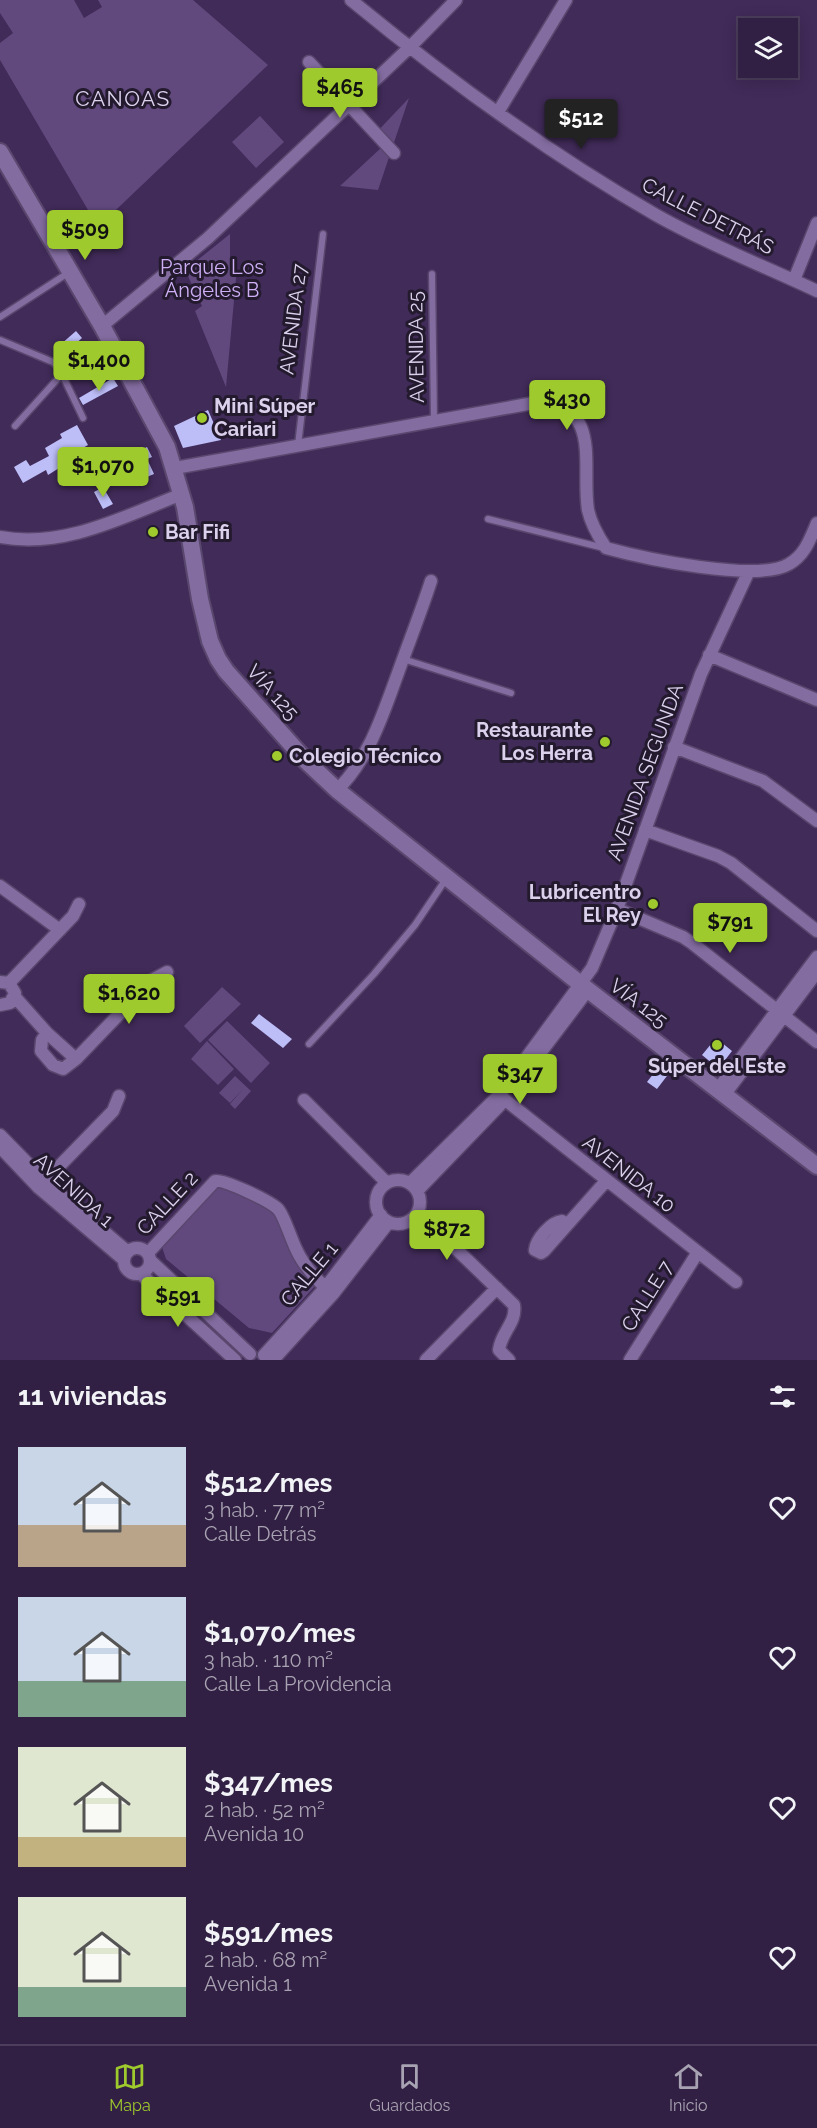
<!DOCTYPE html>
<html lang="es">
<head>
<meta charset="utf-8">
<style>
  body { margin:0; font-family:Raleway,sans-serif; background:#3d2d4e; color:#f1f3f6; height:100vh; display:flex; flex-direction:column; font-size:22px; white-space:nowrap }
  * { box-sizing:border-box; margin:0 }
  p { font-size:20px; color:#a8a3b2 }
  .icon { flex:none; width:33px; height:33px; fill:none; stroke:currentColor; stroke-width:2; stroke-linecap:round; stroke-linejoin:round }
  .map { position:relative; height:1360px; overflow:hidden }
  .panel { display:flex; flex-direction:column; background:#312043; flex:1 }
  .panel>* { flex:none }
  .fabs { position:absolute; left:738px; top:18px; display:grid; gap:12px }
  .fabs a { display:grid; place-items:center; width:60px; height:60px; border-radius:0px; background:#312043; box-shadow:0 3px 15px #0003,0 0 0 2px #4c3e5c; font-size:30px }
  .price { position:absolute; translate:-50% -51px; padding:0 14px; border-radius:6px; background:#9fca2d; color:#111; font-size:20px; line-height:39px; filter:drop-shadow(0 2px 3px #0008) }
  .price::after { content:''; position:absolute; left:50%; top:36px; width:18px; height:14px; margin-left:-9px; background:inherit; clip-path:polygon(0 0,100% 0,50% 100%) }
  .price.active { background:#222; color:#fff }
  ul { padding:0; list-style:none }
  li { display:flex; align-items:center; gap:18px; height:150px; padding:0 18px }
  li span { display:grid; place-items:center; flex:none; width:168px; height:120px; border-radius:0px; color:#555 }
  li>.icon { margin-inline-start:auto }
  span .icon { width:72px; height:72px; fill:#fffc; stroke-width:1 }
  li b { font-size:26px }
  h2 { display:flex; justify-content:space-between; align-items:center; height:72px; padding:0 18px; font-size:26px }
  .tabs { display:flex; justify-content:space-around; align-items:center; height:84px; border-top:2px solid #4c3e5c; background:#312043; font-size:16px; color:#a8a3b2 }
  .tabs a { display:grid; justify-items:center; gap:3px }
  .tabs .active { color:#9fca2d }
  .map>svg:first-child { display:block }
  .green { fill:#61497e }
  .building { fill:#bdbdf8 }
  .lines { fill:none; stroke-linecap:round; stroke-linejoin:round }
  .service-casing { stroke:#5a476e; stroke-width:9 }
  .minor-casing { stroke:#5a476e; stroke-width:15 }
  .secondary-casing { stroke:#5a476e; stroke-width:20 }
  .service { stroke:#836ca0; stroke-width:6 }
  .minor { stroke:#836ca0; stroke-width:12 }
  .secondary { stroke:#836ca0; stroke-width:16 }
  .poi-dot { fill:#9fca2d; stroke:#231a2e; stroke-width:2 }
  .labels { text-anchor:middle; stroke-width:6; stroke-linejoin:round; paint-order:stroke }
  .street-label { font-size:20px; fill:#dcd1ed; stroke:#231a2e }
  .park-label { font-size:20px; fill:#cfb0f7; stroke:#231a2e }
  .poi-label { font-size:20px; font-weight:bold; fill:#dcd1ed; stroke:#231a2e; text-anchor:start }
  .neighbourhood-label { font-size:21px; letter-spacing:1.5px; fill:#dcd1ed; stroke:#231a2e }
</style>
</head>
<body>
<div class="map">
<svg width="817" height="1360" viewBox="0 0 817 1360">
  <rect width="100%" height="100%" fill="#412b59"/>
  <!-- green -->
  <path class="green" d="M0 0H74L84 18 102 7 98 0H193L268 65 98 227 0 60V43L13 33 0 13Z
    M409 98 378 190 340 186 382 147 372 137Z
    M260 116 284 142 256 168 232 142Z
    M230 234V266L237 268 226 387 195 311 202 306 185 270Z
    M222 987 241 1004 200 1043 184 1026Z
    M227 1021 270 1063 251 1083 208 1040Z
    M207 1041 234 1069 218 1085 191 1059Z
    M235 1076 251 1091 235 1109 230 1104 243 1089 230 1103 219 1093Z
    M220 1184 274 1212 291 1252 316 1285 272 1333 249 1328 166 1259 162 1247Z"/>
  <!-- building -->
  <path class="building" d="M76 331 82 338 66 352 60 345Z
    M113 378 118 386 83 405 79 398Z
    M208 410 221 440 183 448 174 426Z
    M77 425 88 445 62 460 65 464 56 470 48 475 46 470 23 483 14 467 26 460 30 466 49 456 45 448 62 438 60 434Z
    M147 447 152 457 147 459 154 474 128 485 124 476 127 475 120 461Z
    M103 487 113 504 103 509 94 492Z
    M259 1014 292 1039 283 1048 251 1023Z
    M716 1038 732 1051 722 1064H713L702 1055Z
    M660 1065 670 1072 657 1089 647 1082Z"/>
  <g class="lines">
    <!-- service casing -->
    <g class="service-casing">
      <path id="service" d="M432 274 434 420
        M0 317 68 273
        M0 340 53 362 59 368 83 418
        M15 426 62 374
        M298 445 323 234
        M488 519 604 548
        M403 659 511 693
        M309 1044 374 974 415 925 446 879"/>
    </g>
    <!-- minor casing -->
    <g class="minor-casing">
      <path id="minor" d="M351 0C447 79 548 153 656 215 707 244 764 266 817 291
        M309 62 394 153
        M498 112 566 0
        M794 280 817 223
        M102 326 208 238 409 48 456 0
        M175 468 539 402C603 406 581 467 588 510 591 524 598 536 606 548 642 558 758 583 789 564 805 555 810 539 817 523
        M0 537C64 549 125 516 182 494
        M709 655 817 700
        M674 747 763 781 817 821
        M337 790C369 759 383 714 398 673 409 642 421 612 431 581
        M645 830 718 856 731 863 817 931
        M0 886 60 930
        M617 909 683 937 692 943 817 1042
        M0 982 9 983 15 993 10 1003 0 1005
        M9 983 73 916 79 904
        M15 997 47 1033 76 1059
        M47 1033 42 1040 41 1051 53 1065 63 1069 76 1059 152 980 167 972
        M538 1056 588 990
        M718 1089 817 957
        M725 1094 817 972
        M499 1095 736 1282
        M304 1100 387 1183
        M0 1135 45 1181 128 1252
        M0 1147 39 1188 124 1260
        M376 1202a22 22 0 1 1 44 0a22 22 0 1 1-44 0Z
        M410 1183 499 1095 592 968 617 909 701 674 748 573
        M39 1187 113 1111 119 1096
        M417 1191 500 1105
        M418 1212 514 1305C517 1323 501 1332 499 1350L509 1360
        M567 1225 562 1221C551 1222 536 1239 535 1250L541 1253 544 1251 606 1181
        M124 1261a13 13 0 1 1 26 0a13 13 0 1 1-26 0Z
        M148 1253 215 1181C224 1179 270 1201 278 1209 284 1215 292 1242 297 1251 304 1266 320 1284 333 1294
        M151 1261 250 1354
        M141 1274 235 1360
        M264 1355 325 1288 381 1215
        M273 1360 333 1294 389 1222
        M426 1360 497 1288
        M630 1360 698 1252"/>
    </g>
    <!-- secondary casing -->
    <g class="secondary-casing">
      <path id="secondary" d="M0 152 102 326 167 447 185 507 200 599 210 641 218 659 226 671 307 762 337 790 588 990 817 1166"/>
    </g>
    <!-- service -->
    <use href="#service" class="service"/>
    <!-- minor -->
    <use href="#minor" class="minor"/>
    <!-- secondary -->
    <use href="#secondary" class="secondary"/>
  </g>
  <!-- markers -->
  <g class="poi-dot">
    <circle cx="202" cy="418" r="6"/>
    <circle cx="153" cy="532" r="6"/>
    <circle cx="605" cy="742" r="6"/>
    <circle cx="277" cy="756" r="6"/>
    <circle cx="653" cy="904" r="6"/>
    <circle cx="717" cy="1045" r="6"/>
  </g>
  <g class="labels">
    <!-- street labels -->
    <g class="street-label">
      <text transform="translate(708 216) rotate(27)" y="7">CALLE DETRÁS</text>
      <text transform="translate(293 319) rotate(-83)" y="7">AVENIDA 27</text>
      <text transform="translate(416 347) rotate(-91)" y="7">AVENIDA 25</text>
      <text transform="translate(273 692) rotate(48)" y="7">VÍA 125</text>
      <text transform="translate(645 772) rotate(-70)" y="7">AVENIDA SEGUNDA</text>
      <text transform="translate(639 1003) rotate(37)" y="7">VÍA 125</text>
      <text transform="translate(629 1174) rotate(38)" y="7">AVENIDA 10</text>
      <text transform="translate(74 1190) rotate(42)" y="7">AVENIDA 1</text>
      <text transform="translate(167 1203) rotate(-47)" y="7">CALLE 2</text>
      <text transform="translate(309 1274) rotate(-50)" y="7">CALLE 1</text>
      <text transform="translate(647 1296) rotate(-58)" y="7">CALLE 7</text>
    </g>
    <!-- park labels -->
    <g class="park-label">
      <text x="212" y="274">Parque Los<tspan x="212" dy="23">Ángeles B</tspan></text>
    </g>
    <!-- poi labels -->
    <g class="poi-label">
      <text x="214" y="413">Mini Súper<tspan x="214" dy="23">Cariari</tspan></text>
      <text x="165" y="539">Bar Fifi</text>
      <text x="593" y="737" text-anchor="end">Restaurante<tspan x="593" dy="23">Los Herra</tspan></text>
      <text x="289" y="763">Colegio Técnico</text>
      <text x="641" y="899" text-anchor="end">Lubricentro<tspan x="641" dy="23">El Rey</tspan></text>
      <text x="717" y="1073" text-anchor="middle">Súper del Este</text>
    </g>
    <!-- neighbourhood labels -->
    <g class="neighbourhood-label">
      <text x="123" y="106">CANOAS</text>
    </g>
  </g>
</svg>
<div class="fabs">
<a><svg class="icon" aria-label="layers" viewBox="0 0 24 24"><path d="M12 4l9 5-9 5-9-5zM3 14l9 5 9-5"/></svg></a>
</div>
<b class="price" style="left:340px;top:119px">$465</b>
<b class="price active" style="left:581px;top:150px">$512</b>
<b class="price" style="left:85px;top:261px">$509</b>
<b class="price" style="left:99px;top:392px">$1,400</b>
<b class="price" style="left:567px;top:431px">$430</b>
<b class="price" style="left:103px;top:498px">$1,070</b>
<b class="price" style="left:730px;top:954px">$791</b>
<b class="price" style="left:129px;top:1025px">$1,620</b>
<b class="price" style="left:520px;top:1105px">$347</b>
<b class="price" style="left:447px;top:1261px">$872</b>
<b class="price" style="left:178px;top:1328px">$591</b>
</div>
<section class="panel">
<h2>11 viviendas<svg class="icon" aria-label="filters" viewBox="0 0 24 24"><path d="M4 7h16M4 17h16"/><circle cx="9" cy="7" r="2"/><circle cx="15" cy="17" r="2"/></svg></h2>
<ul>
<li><span style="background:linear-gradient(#c9d6e8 65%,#b9a48a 0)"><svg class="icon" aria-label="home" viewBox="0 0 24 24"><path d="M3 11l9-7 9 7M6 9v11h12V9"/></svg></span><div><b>$512/mes</b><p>3 hab. · 77 m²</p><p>Calle Detrás</p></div><svg class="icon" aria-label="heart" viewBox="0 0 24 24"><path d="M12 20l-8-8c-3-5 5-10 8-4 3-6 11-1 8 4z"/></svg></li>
<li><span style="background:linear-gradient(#c9d6e8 70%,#7fa58c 0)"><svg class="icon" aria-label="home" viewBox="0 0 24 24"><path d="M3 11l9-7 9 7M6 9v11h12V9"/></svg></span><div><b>$1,070/mes</b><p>3 hab. · 110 m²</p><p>Calle La Providencia</p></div><svg class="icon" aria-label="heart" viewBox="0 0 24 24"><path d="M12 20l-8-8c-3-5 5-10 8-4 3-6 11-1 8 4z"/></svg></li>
<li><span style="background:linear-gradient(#dfe7d0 75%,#c2b280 0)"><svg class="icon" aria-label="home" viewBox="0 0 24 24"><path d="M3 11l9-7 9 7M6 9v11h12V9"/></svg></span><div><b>$347/mes</b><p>2 hab. · 52 m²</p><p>Avenida 10</p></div><svg class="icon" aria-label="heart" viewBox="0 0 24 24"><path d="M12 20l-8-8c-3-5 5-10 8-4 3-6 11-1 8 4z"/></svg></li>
<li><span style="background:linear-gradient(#dfe7d0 75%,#7fa58c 0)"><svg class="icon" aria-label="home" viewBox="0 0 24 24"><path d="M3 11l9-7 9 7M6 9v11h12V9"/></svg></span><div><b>$591/mes</b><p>2 hab. · 68 m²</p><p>Avenida 1</p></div><svg class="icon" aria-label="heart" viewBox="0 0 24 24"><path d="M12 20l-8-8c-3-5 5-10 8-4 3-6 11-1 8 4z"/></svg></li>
</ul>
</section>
<nav class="tabs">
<a class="active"><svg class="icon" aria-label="map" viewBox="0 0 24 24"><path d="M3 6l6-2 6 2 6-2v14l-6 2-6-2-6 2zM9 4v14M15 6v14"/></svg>Mapa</a>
<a><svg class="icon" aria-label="saved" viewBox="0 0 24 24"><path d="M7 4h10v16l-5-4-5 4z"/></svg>Guardados</a>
<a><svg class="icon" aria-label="home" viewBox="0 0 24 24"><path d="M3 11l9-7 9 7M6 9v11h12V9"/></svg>Inicio</a>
</nav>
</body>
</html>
